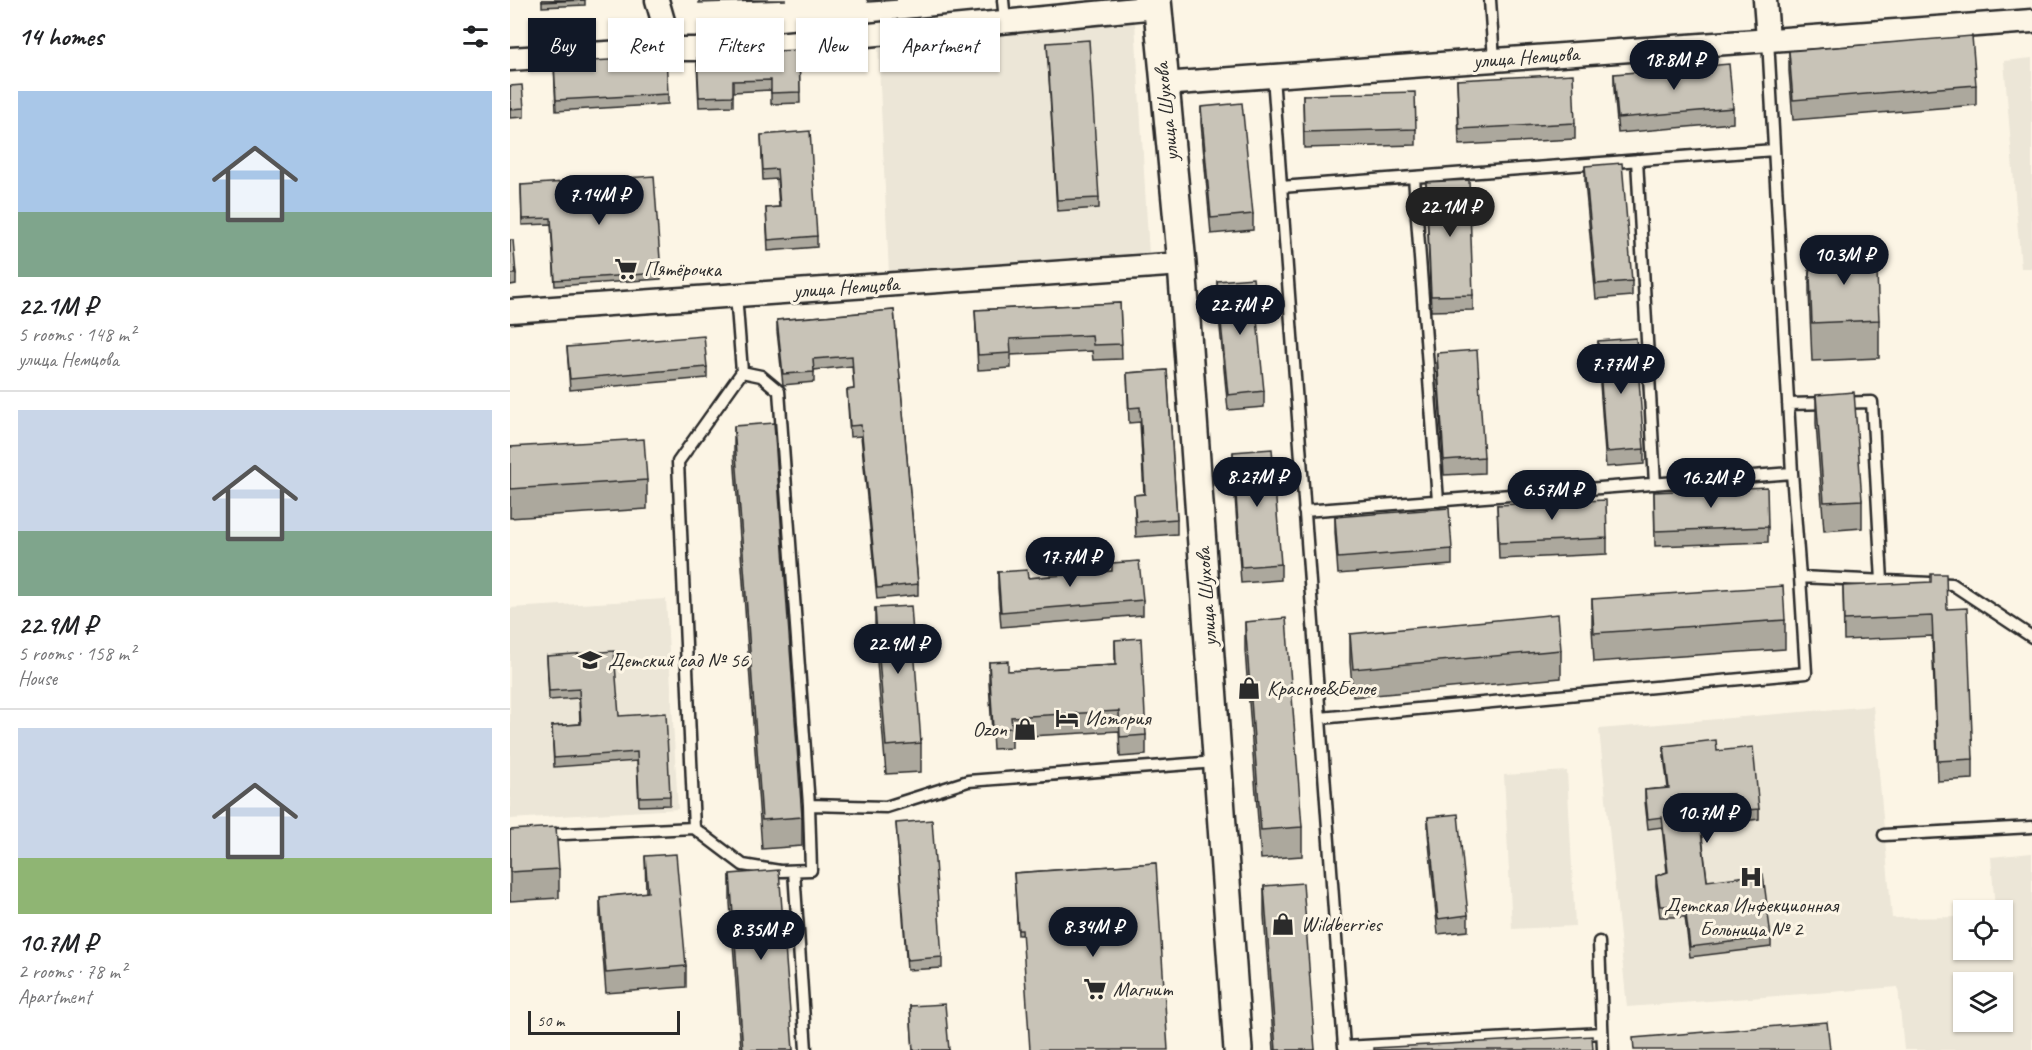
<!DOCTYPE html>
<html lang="en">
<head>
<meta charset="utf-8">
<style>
  body { margin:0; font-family:Caveat,sans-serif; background:#f2f2f2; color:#202124; height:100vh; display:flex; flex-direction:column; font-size:22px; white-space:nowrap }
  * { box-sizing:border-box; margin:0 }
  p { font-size:20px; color:#757577 }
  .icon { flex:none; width:33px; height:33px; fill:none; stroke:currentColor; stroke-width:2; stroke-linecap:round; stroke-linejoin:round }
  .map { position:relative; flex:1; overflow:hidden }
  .details { display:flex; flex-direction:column; background:#fff; width:510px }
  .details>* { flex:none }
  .banner { position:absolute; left:18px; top:18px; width:570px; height:54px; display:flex; gap:12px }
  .controls { position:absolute; left:1443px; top:900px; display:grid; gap:12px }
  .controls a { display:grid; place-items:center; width:60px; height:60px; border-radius:0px; background:#fff; box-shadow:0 2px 4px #0004; font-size:30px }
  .scale { position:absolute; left:18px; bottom:15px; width:152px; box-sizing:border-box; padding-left:6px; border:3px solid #2b2b2b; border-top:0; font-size:16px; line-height:21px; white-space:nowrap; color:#2b2b2b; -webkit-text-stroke:4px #fcf5e5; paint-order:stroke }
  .price { position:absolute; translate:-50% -51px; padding:0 14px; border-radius:21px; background:#111827; color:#fff; font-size:20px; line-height:39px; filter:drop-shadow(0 2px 3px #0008) }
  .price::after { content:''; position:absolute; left:50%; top:36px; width:18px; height:14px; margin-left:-9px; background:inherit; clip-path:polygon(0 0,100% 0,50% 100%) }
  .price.selected { background:#222; color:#fff }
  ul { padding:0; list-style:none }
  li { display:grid; align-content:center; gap:12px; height:318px; padding:0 18px }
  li+li { border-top:2px solid #e0e0e0 }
  li span { display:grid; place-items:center; height:186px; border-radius:0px; color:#555 }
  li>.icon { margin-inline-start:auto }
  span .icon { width:108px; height:108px; fill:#fffc; stroke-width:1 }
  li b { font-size:26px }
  h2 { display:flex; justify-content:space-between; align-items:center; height:72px; padding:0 18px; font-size:26px }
  .pill { padding:0 21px; border-radius:0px; background:#fff; box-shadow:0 2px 4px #0004; font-size:21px; line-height:54px }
  .pill.selected { background:#111827; color:#fff }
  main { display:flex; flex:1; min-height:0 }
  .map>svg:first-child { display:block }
  .built { fill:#ece6d7; fill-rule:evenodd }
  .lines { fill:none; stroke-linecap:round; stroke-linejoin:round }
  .service-casing { stroke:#2b2b2b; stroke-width:15 }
  .minor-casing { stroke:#2b2b2b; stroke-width:27 }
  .tertiary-casing { stroke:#2b2b2b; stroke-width:32 }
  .service { stroke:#fcf5e5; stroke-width:10 }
  .minor { stroke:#fcf5e5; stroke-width:22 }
  .tertiary { stroke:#fcf5e5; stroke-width:27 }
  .wall { fill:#aca89d; stroke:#2b2b2b; stroke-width:1.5 }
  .building { fill:#c8c3b7; stroke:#2b2b2b; stroke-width:1.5 }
  .labels { text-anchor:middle; stroke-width:6; stroke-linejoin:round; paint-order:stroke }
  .street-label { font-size:21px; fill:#2b2b2b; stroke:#fcf5e5 }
  .poi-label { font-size:21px; fill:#2b2b2b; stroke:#fcf5e5; text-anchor:start }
</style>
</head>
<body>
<main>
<section class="details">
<h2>14 homes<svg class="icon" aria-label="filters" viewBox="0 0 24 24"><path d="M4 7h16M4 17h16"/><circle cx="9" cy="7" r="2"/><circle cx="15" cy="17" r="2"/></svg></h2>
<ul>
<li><span style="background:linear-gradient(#a9c7e8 65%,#7fa58c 0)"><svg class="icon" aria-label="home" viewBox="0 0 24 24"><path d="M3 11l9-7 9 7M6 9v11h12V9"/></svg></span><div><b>22.1M ₽</b><p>5 rooms · 148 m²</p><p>улица Немцова</p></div></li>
<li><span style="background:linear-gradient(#c9d6e8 65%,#7fa58c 0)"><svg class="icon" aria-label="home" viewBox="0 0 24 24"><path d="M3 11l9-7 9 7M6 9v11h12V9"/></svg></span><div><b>22.9M ₽</b><p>5 rooms · 158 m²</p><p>House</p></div></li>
<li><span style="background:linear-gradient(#c9d6e8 70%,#8fb573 0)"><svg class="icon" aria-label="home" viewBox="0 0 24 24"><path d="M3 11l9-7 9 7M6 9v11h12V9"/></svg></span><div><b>10.7M ₽</b><p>2 rooms · 78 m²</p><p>Apartment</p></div></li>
</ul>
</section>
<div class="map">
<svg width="1522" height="1050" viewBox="0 0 1522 1050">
  <rect width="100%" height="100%" fill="#fcf5e5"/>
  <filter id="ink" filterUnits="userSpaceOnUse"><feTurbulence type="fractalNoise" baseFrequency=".0167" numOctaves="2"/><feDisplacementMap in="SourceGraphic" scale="12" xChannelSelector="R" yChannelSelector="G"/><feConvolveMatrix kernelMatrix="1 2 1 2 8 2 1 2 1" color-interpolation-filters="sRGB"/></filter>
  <g filter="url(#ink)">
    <!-- built -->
    <path class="built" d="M625 22 639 255 379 274 368 44Z
      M1522 58V268H1511L1494 61Z
      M156 599 168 809 0 819V608Z
      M1363 706 1382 918 1453 917 1454 950H1492V910H1485L1481 857 1522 853V1050H1394L1388 987 1117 1007 1089 729ZM1454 982H1492V1022H1454Z
      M1057 771 1065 926 1002 929 994 775Z"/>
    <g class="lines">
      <!-- service casing -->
      <g class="service-casing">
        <path id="service" d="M493 0 495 21
          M980 0 984 60
          M763 76 834 1047 1092 1033
          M1127 160 1145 484
          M904 177 928 501
          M771 187 1264 150
          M226 294 232 372 251 376 269 391 299 805
          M1278 404 1362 402 1372 581
          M1282 473 1290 577 1442 584 1522 637
          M794 511 1282 473 1258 39
          M810 718 1296 673 1290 577
          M184 828 168 462 232 372
          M33 835 184 828 233 865 270 871 301 870 299 805 376 807 458 781 706 762
          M1374 835 1522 827
          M284 871 296 1050
          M1089 942 1093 1050"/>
      </g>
      <!-- minor casing -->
      <g class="minor-casing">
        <path id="minor" d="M147 0 161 49
          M1255 0 1258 39
          M0 59 161 49H214L647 7
          M653 84 1522 21
          M0 311 672 264"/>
      </g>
      <!-- tertiary casing -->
      <g class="tertiary-casing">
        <path id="tertiary" d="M647 0 672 264 728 1050"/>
      </g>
      <!-- service -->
      <use href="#service" class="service"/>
      <!-- minor -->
      <use href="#minor" class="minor"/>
      <!-- tertiary -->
      <use href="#tertiary" class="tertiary"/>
    </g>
    <!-- wall -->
    <path class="wall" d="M32 0H75V5L32 7Z
      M189 0H276L189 3Z
      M357 0H387L358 2Z
      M537 43 589 198V208L547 211Z
      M289 50 290 103 261 104V90L223 92V106L189 107 187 64Z
      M1279 51 1466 85V105L1283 120 1279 71Z
      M44 63 158 94V104L46 111Z
      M1104 74 1223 108V123L1108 133 1104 89Z
      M947 80 1065 123V139L949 145Z
      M0 86 14 108V117L0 118Z
      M793 95 906 129V145L794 148Z
      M691 107 743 214V230L701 234 691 123Z
      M251 135 307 236V247L258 251 256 208 269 207 267 179 253 180Z
      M1075 166 1122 281V296L1086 299 1075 182Z
      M916 182 963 295V310L921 311Z
      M11 185 151 273V279L45 286 41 224 12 225Z
      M0 240 6 274V284L0 285Z
      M1299 252 1369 320V358L1302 361 1299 291Z
      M707 281 754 391V407L718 410 707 297Z
      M610 303 612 359 583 360 582 351 501 355V368L468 370 465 310Z
      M384 310 408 584V595L367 599 351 436 340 437 337 390 344 389 342 366 304 370V382L273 385 267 331V320Z
      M1088 341 1134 449V464L1096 467 1088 356Z
      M57 347 197 367V378L60 390Z
      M927 353 974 457V473L934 475 927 368Z
      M657 370 667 519V534L626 537 624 495 634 494 630 422 619 423 617 373Z
      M1306 395 1352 500V528L1314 531 1306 423Z
      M224 426 292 817V846L252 849 224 454Z
      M0 447 137 480V509L0 518Z
      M723 452 771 564V580L731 583 723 467Z
      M1144 492 1258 527V542L1145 546Z
      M987 505 1097 538V554L989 559Z
      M825 517 942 549V565L828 574 825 532Z
      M602 563 633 600V615L491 627 488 588V572L518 578 602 571Z
      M1333 586 1437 609 1463 759V779L1428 781 1422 636 1334 640Z
      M1082 599 1275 620V649L1084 662 1082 628Z
      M365 608 411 743V772L376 774 365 637Z
      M735 622 792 827V856L751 859 735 650Z
      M840 634 1051 650V678L843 697 840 662Z
      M605 640 636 735V755L610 757 609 731 502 737V748L483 749 479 682V662L498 671 605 665Z
      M37 656 109 716 160 796V805L129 806 127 761 44 767 42 726 70 724 69 698 39 700Z
      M1154 746 1207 751 1249 809V819L1226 822 1223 804 1189 808 1197 881 1261 937V947L1180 957 1175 917H1150L1146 886V876L1157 872 1152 827 1138 829 1135 801V790L1158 788 1154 756Z
      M918 817 958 915V931L928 934 918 833Z
      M386 823 432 957V968L397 970Z
      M0 830 49 869V898L0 901Z
      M135 856 176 966V987L96 993 90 917V897L136 893Z
      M646 863 512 935H508L504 873Z
      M220 874 283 1050H231L220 903Z
      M754 886 805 1050H764L754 915Z
      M400 1006 439 1050H403Z"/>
    <!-- building -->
    <path class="building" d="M32 0H75L32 2Z
      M1462 36 1466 85 1283 100 1279 51Z
      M579 40 589 198 547 200 537 43Z
      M289 50 290 92 261 93V80L223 81V96L189 97 187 54Z
      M156 57 158 94 46 100 44 63Z
      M1219 64 1223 108 1108 118 1104 74Z
      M1063 74 1065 123 949 129 947 80Z
      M12 85 14 108 0 109V86Z
      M905 92 906 129 794 132 793 95Z
      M732 103 743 214 701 218 691 107Z
      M300 131 307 236 258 240 256 208 270 207 267 169 253 170 251 135Z
      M1112 163 1122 281 1086 284 1075 166Z
      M144 176 151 273 45 280 41 218 12 219 11 185Z
      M959 180 963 295 921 296 916 182Z
      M0 240H3L6 274H0Z
      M1366 249 1369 320 1302 323 1299 252Z
      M743 278 754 391 718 395 707 281Z
      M610 303 612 344 583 345 582 335 500 339 501 353 468 355 465 310Z
      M384 310 408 584 367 588 351 425 340 426 337 390 344 389 342 356 303 359 304 372 273 374 267 320Z
      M194 336 197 367 60 379 57 347Z
      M1126 338 1134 449 1096 452 1088 341Z
      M967 350 974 457 934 460 927 353Z
      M657 370 667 519 626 522 624 495 635 494 630 407 619 408 617 373Z
      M1344 392 1352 500 1314 502 1306 395Z
      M264 423 292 817 252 820 224 426Z
      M134 439 137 480 0 489V447Z
      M762 449 771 564 731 567 723 452Z
      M1257 487 1258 527 1145 531 1144 492Z
      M1096 500 1097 538 989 543 987 505Z
      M939 508 942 549 828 558 825 517Z
      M629 561 633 600 491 612 488 572 517 570 518 578 602 571V563Z
      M1421 574H1436L1437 609 1457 608 1463 759 1428 761 1422 616 1334 620 1333 586 1421 582Z
      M1273 586 1275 620 1084 633 1082 599Z
      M401 606 411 743 376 746 365 608Z
      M1048 614 1051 650 843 669 840 634Z
      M776 618 792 827 751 830 735 622Z
      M631 638 636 735 610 737 609 711 501 717 502 728 483 729 479 662 498 661V671L606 665 605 640Z
      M104 651 109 716 156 713 160 796 129 797 127 752 44 758 42 726 71 724 69 689 39 691 37 656Z
      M1206 740 1207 751 1243 747 1249 809 1226 811 1223 794 1187 797 1197 881 1253 874 1261 937 1180 947 1175 906H1150L1146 876 1158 872 1152 817 1138 819 1135 790 1159 788 1154 746Z
      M948 814 958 915 928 919 918 817Z
      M422 820 432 957 397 960 386 823Z
      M46 827 49 869 0 872V830Z
      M166 854 176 966 96 973 90 897 138 892 135 856Z
      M646 863 658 1050H520L512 930H508L504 873Z
      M269 870 283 1050H233L220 874Z
      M793 883 805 1050H766L754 886Z
      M435 1004 439 1050H403L400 1006Z
      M1317 1022 1320 1050H1124L1123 1038Z
      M1082 1036 1083 1050H864V1048Z"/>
  </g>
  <!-- icons -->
  <defs>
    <g id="supermarket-bare" transform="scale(1.8)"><path d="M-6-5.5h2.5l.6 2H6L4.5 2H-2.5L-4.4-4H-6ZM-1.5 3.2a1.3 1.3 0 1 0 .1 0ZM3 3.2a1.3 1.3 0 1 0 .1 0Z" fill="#2b2b2b" stroke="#fcf5e5" stroke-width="2.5" paint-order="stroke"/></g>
    <g id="school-bare" transform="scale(1.8)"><path d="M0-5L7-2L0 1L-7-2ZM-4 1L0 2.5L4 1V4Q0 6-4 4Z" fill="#2b2b2b" stroke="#fcf5e5" stroke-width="2.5" paint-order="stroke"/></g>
    <g id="shop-bare" transform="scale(1.8)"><path d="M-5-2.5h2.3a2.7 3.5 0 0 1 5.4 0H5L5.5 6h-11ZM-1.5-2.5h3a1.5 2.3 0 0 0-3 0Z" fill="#2b2b2b" stroke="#fcf5e5" stroke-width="2.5" paint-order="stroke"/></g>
    <g id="hotel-bare" transform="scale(1.8)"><path d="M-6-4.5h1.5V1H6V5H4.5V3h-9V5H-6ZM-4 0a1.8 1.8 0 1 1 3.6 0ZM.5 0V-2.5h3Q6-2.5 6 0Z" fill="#2b2b2b" stroke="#fcf5e5" stroke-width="2.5" paint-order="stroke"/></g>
    <g id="hospital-bare" transform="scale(1.8)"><path d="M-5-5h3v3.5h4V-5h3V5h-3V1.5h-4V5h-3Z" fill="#2b2b2b" stroke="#fcf5e5" stroke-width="2.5" paint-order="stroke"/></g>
  </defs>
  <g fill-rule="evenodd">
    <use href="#supermarket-bare" x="116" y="269"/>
    <use href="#school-bare" x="80" y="660"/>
    <use href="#shop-bare" x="739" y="688"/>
    <use href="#hotel-bare" x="557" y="718"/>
    <use href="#shop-bare" x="515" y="729"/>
    <use href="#hospital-bare" x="1241" y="877"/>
    <use href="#shop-bare" x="773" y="924"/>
    <use href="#supermarket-bare" x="585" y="989"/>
  </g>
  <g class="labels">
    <!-- street labels -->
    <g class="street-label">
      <text transform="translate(1016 57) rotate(-4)" y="7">улица Немцова</text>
      <text transform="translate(656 112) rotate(-96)" y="7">улица Шухова</text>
      <text transform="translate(336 287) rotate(-4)" y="7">улица Немцова</text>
      <text transform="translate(696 597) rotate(-94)" y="7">улица Шухова</text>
    </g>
    <!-- poi labels -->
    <g class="poi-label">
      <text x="134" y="276">Пятёрочка</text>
      <text x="98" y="667">Детский сад № 56</text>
      <text x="757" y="695">Красное&amp;Белое</text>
      <text x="575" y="725">История</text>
      <text x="497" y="736" text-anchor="end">Ozon</text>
      <text x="1241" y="912" text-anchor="middle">Детская Инфекционная<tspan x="1241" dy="24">Больница № 2</tspan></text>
      <text x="791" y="931">Wildberries</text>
      <text x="603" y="996">Магнит</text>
    </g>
  </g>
</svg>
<div class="controls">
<a><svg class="icon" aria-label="locate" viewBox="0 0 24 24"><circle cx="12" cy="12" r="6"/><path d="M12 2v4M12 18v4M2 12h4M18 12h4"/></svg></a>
<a><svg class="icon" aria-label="layers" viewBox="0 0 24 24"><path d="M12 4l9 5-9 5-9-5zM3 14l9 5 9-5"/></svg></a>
</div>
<div class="scale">50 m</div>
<b class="price" style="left:1164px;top:91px">18.8M ₽</b>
<b class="price" style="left:89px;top:226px">7.14M ₽</b>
<b class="price selected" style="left:940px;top:238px">22.1M ₽</b>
<b class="price" style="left:1334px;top:286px">10.3M ₽</b>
<b class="price" style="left:730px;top:336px">22.7M ₽</b>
<b class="price" style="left:1111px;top:395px">7.77M ₽</b>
<b class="price" style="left:747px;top:508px">8.27M ₽</b>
<b class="price" style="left:1201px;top:509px">16.2M ₽</b>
<b class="price" style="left:1042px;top:521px">6.57M ₽</b>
<b class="price" style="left:560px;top:588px">17.7M ₽</b>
<b class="price" style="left:388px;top:675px">22.9M ₽</b>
<b class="price" style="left:1197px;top:844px">10.7M ₽</b>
<b class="price" style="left:583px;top:958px">8.34M ₽</b>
<b class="price" style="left:251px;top:961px">8.35M ₽</b>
<div class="banner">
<a class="pill selected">Buy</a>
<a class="pill">Rent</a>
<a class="pill">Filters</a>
<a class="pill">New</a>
<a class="pill">Apartment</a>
</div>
</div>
</main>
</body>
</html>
